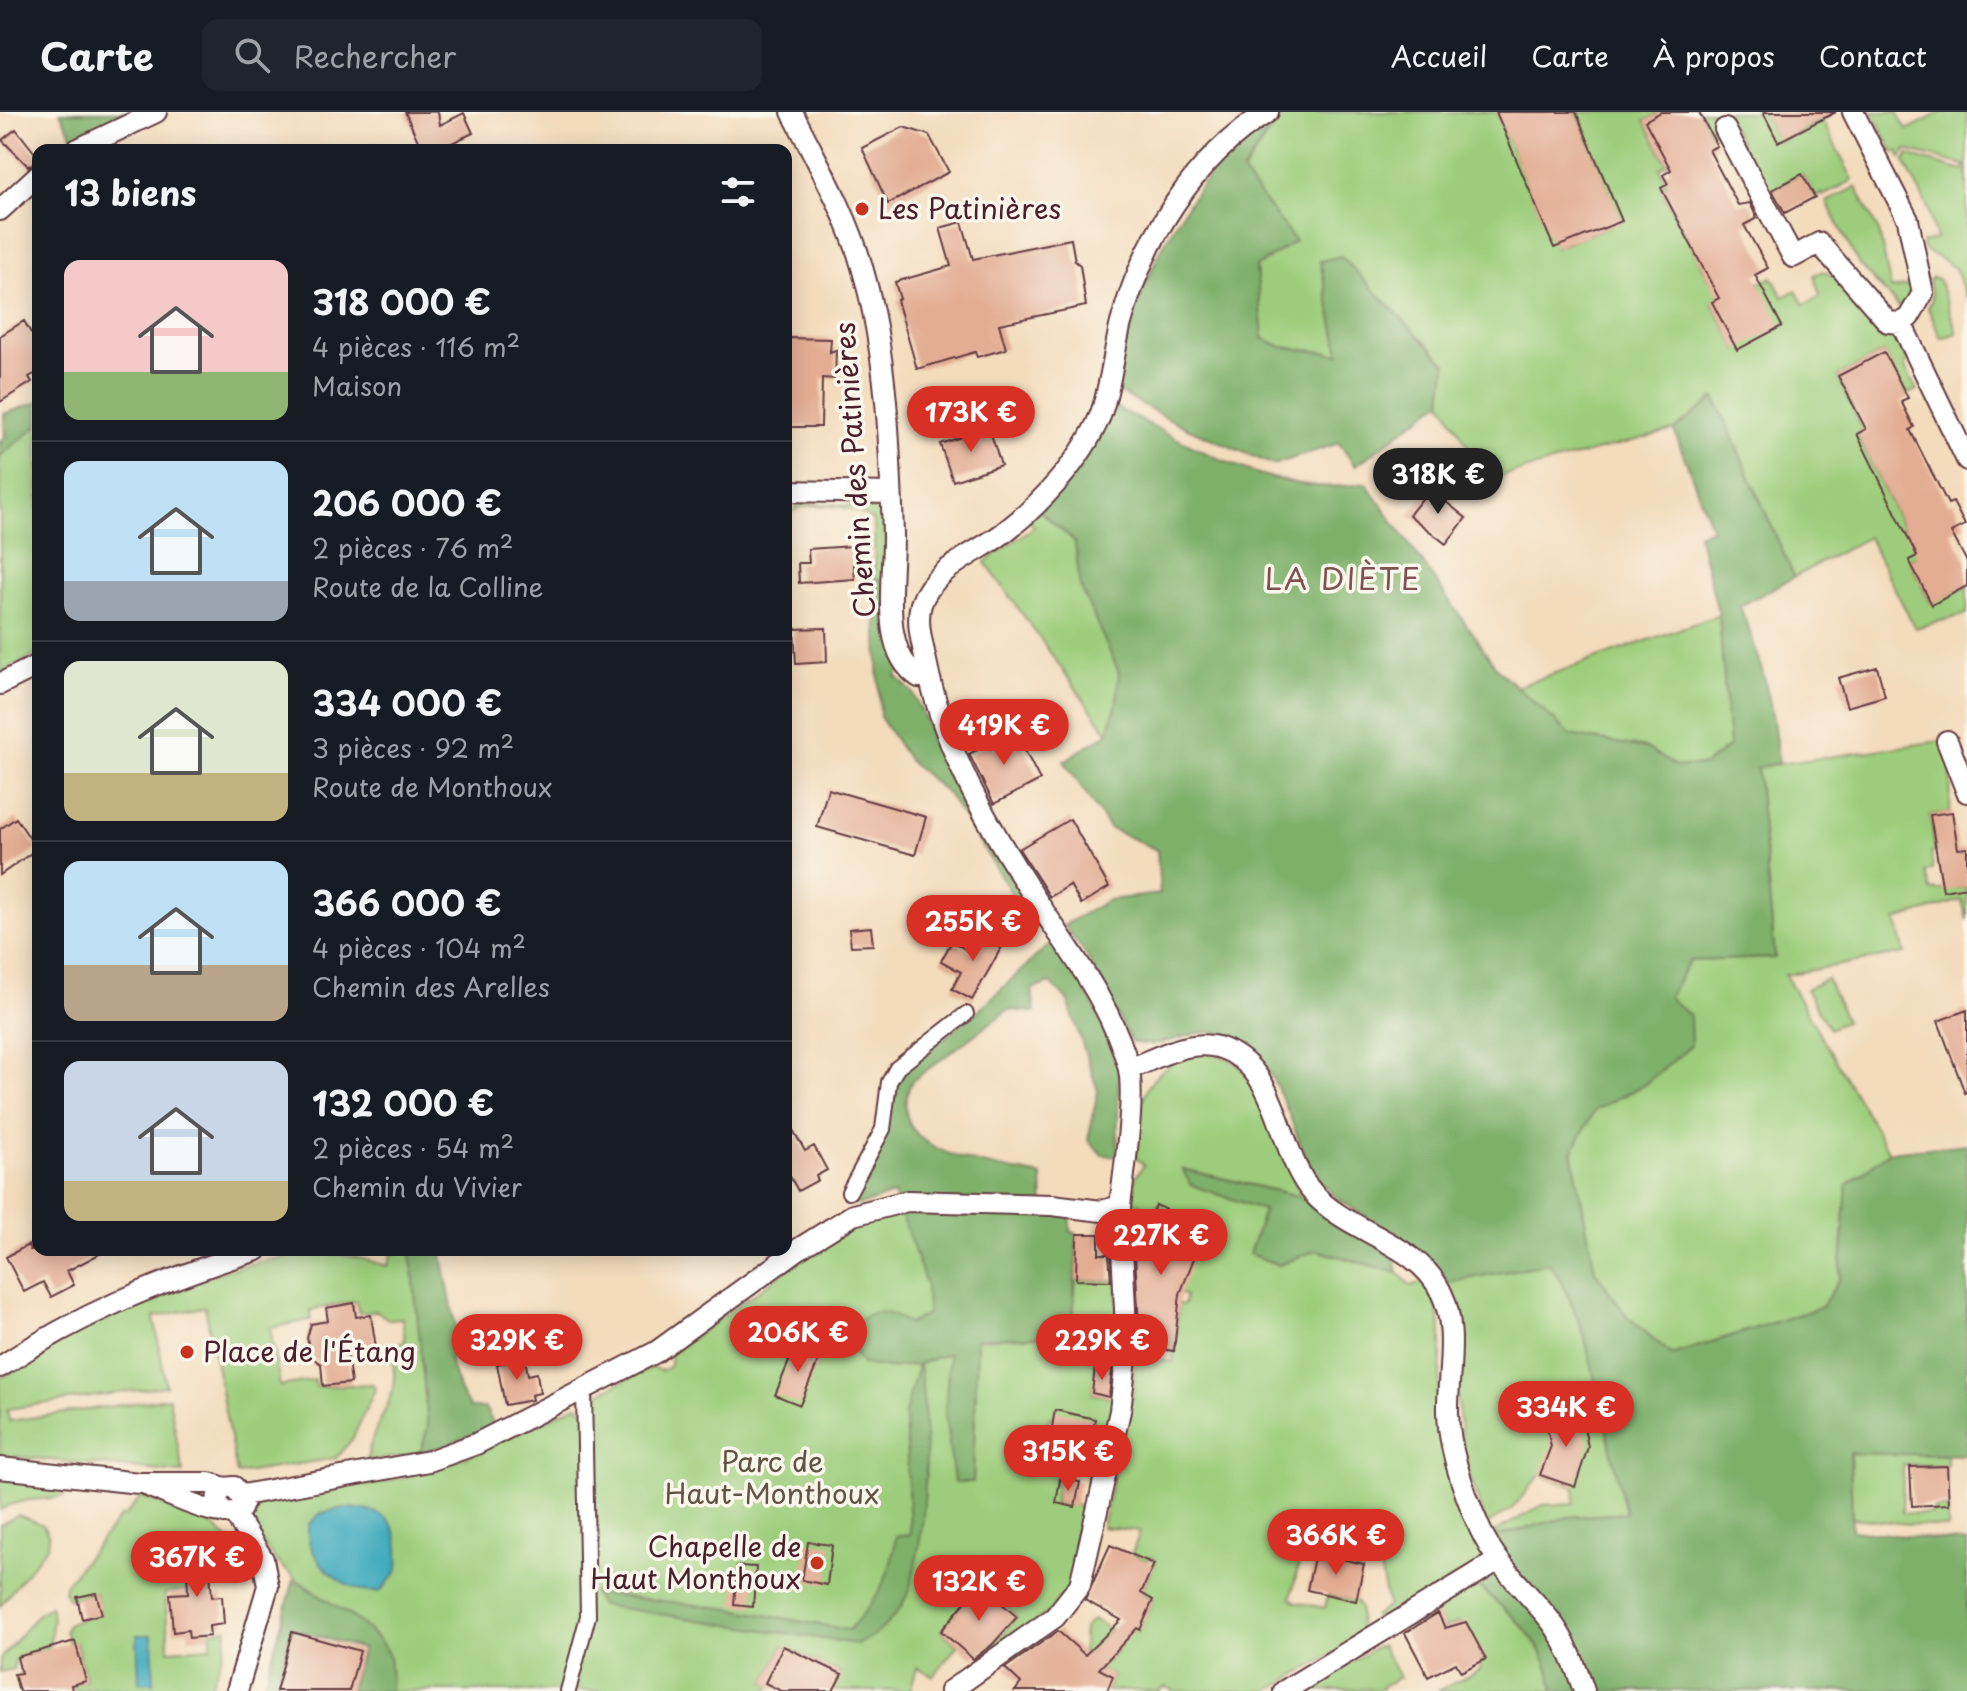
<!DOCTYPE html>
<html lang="fr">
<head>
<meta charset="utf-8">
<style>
  body { margin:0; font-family:"Playpen Sans",sans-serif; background:#20242c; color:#f1f3f6; height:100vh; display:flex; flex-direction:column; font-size:30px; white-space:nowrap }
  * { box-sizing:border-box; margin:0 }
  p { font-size:26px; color:#9ea1a6 }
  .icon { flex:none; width:44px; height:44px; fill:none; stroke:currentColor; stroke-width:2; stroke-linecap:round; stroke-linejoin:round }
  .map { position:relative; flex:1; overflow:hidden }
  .panel { position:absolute; left:32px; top:32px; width:760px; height:1112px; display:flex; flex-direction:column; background:#171b24; border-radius:16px; box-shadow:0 4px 20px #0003 }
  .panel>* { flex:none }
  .price { position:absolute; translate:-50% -68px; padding:0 18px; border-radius:28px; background:#d93025; color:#fff; font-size:26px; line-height:52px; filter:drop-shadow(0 2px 4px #0008) }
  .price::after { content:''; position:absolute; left:50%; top:48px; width:24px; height:18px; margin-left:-12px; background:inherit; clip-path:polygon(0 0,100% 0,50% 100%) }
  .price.selected { background:#222; color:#fff }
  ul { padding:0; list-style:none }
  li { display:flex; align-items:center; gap:24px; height:200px; padding:0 32px }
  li+li { border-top:2px solid #363941 }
  li span { display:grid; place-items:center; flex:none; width:224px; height:160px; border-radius:16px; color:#555 }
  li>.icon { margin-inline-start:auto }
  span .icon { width:96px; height:96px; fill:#fffc; stroke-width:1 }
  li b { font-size:34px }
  h2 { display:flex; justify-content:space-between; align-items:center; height:96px; padding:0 32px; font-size:34px }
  header { display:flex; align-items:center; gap:48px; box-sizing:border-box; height:112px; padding:0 40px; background:#171b24; border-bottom:2px solid #363941 }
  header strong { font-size:38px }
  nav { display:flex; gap:44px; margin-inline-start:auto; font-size:28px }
  .search { width:560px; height:72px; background:#20242c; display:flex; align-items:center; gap:20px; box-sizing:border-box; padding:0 28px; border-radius:16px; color:#9ea1a6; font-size:30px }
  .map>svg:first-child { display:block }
  .green { fill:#9dcd7b; stroke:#747653; stroke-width:2 }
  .forest { fill:#7eb06b; stroke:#64684b; stroke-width:2 }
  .water { fill:#3eaabd; stroke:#446474; stroke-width:2 }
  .building { fill:#e3ad94 }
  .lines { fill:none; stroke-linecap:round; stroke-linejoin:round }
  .pedestrian-casing { stroke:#633b41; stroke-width:18 }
  .minor-casing { stroke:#633b41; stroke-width:24 }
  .pedestrian { stroke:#fff; stroke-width:14 }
  .minor { stroke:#fff; stroke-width:20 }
  .poi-dot { fill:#c8321e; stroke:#fbf7ec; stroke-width:3 }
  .labels { text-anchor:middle; stroke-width:7; stroke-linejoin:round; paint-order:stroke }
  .poi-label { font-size:28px; fill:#4a1f2b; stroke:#fbf7ec; text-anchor:start }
  .street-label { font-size:28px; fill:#4a1f2b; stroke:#fbf7ec }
  .park-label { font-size:28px; fill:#635343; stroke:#fbf7ec }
  .neighbourhood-label { font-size:30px; letter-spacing:2px; fill:#805150; stroke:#fbf7ec }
</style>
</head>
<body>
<header>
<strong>Carte</strong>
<div class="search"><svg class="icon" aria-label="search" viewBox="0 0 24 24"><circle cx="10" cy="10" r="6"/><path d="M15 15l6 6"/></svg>Rechercher</div>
<nav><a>Accueil</a><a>Carte</a><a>À propos</a><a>Contact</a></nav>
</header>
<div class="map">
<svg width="1967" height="1579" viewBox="0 0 1967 1579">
  <rect width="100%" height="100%" fill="#fbf7ec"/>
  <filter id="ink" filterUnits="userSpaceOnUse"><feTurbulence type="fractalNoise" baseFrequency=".0125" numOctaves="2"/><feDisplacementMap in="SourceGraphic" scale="16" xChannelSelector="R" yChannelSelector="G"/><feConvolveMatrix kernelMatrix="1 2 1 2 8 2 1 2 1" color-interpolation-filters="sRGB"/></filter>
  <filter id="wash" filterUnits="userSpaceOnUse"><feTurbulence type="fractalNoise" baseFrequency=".006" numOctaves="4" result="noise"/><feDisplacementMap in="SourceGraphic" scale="32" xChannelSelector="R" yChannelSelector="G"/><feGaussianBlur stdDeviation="1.8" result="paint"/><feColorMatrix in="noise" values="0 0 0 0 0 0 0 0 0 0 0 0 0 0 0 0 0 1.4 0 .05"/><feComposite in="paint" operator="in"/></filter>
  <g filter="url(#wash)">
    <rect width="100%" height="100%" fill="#f3dbbc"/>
    <!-- green -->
    <path class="green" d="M1283 0H1496L1555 136 1621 109 1576 0H1661L1645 9 1667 52 1660 56 1667 72 1661 76 1709 167 1728 182 1712 191 1737 237 1759 171 1772 165 1783 185 1796 178 1804 193 1820 184 1814 163 1823 159 1849 174 1888 222 1895 224 1908 250 1904 254 1917 278 1906 283 1884 240 1838 264 1863 319 1857 322 1902 415 1924 440 1909 448 1931 492 1967 474V502L1915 516 1868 425 1794 465 1715 286 1674 318 1487 368 1442 289 1446 251 1341 145 1320 150 1340 242 1282 235 1263 226 1242 61Z
      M1699 0H1763L1779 30 1822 8 1853 68 1823 84 1821 81 1815 85 1802 62 1767 81 1732 14 1712 24Z
      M1872 0H1897L1907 18 1942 0H1967V187L1955 156 1923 137 1922 131 1936 127 1927 93 1904 50 1908 43 1963 59 1965 53 1906 38 1901 46 1898 39 1894 41Z
      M1856 75 1879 120 1891 177 1910 173 1909 186 1899 195 1859 153 1827 90Z
      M1933 165 1939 168 1957 221 1941 226 1928 196 1932 187 1929 168Z
      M38 313V542L0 561V344Z
      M799 391 876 395 885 406 887 469 875 467 874 409C857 395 810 387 792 400Z
      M1038 397 1075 430 1080 474 1119 560 1117 590 1108 621 985 450 1034 415 1029 408Z
      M1719 503 1729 634 1705 653 1677 655 1646 636 1571 624 1516 575Z
      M1940 629 1951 652 1950 700 1930 703 1935 740 1931 741 1933 758 1926 760 1931 779 1967 775V808L1962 788 1896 808 1905 841 1785 863 1889 1040 1847 1073 1840 1166 1822 1195 1671 1243 1627 1204 1595 1159 1572 1039 1595 998 1645 972 1669 885 1689 849 1775 846 1757 655Z
      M1827 867 1846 909 1829 917 1806 877Z
      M1199 940C1208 942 1221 943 1229 947 1269 971 1278 1047 1302 1085L1183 1057 1191 1073 1264 1098 1250 1142 1279 1153 1316 1138 1398 1161 1411 1174 1424 1170C1455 1212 1433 1264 1441 1313 1449 1359 1467 1404 1485 1447L1375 1514 1374 1504 1388 1494 1380 1455 1302 1439 1291 1485 1296 1490 1325 1496 1328 1483 1356 1489 1360 1497 1359 1527 1268 1579H1175L1165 1575 1158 1579H1107L1113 1564 1082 1550 1084 1516 1093 1507 1111 1518 1091 1538 1104 1552 1115 1542 1127 1510 1140 1517 1153 1488 1141 1481 1156 1448 1149 1445 1147 1449 1132 1442 1140 1419 1102 1415 1133 1278 1135 1245 1173 1250 1179 1192 1184 1193 1185 1183 1163 1179 1196 1141 1180 1135 1190 1108 1156 1093 1154 1097 1134 1090 1135 1065 1144 1053 1136 1046C1139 989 1139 960 1199 940Z
      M920 1095 951 1207 920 1252 949 1240V1260L973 1369 977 1226 1072 1223 1076 1168 1117 1169 1119 1246 1099 1242 1092 1282 1115 1286 1095 1370 1087 1369 1089 1336 1054 1306 1050 1305 1047 1318 1060 1321 1055 1391 1087 1395 1089 1403 1073 1471 1049 1500 977 1551 1017 1505 980 1473 941 1519 957 1534 933 1564 917 1555 910 1579H833L841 1561 783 1534 765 1571 772 1574 765 1579H390L389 1545C376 1532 364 1515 349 1504 311 1476 264 1454 251 1403 266 1372 340 1377 371 1372 444 1361 511 1324 577 1293L582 1297 594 1291V1283L652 1256 662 1259 670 1254V1242L838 1122Z
      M402 1138H411L428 1315 420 1342 367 1349C373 1302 405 1291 390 1236L405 1229 402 1206 388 1207 377 1199 359 1201 356 1189 311 1198V1208L270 1216 280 1274 315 1268 316 1275 373 1272 375 1277 353 1326 336 1346 237 1362 205 1195 154 1205 166 1274 7 1297 9 1309 169 1286 183 1361 0 1343V1267C84 1211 226 1142 328 1142 349 1142 369 1149 388 1154L391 1143Z
      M1549 1151C1596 1219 1607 1321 1626 1401L1568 1405 1497 1424 1489 1423 1543 1393 1574 1391 1575 1375 1540 1363 1512 1397 1486 1413 1463 1342 1446 1171Z
      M1850 1341 1947 1343V1354L1903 1353 1902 1401 1933 1402 1934 1397 1948 1396V1416L1852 1406Z
      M0 1367 61 1372 64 1384C38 1390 24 1384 0 1398Z
      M141 1385 207 1409 247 1443 208 1442V1437L186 1439 188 1478 165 1481 169 1538 211 1535V1519L227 1517 225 1535 209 1579 92 1576 75 1579 74 1572 86 1569 76 1530 69 1531 65 1518 69 1511 101 1501 96 1481 69 1487 64 1479 66 1471 121 1404 124 1405Z
      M18 1403 42 1412 49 1424 48 1433 0 1494V1413Z
      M1477 1474C1513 1503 1548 1531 1554 1579H1438L1480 1558 1481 1550 1460 1510 1445 1516 1437 1502 1411 1515 1408 1510Z
      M50 1494 53 1506 49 1536 17 1545 13 1557 0 1560V1547L37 1503Z
      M1381 1533 1399 1565 1382 1574V1577L1299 1579Z"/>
    <!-- forest -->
    <path class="forest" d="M60 0H127L74 28Z
      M1280 2 1242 60 1295 129 1256 155 1263 226 1282 235 1340 242 1320 149 1341 144 1446 252 1442 289 1355 354 1339 331 1273 353 1187 316 1112 277C1132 191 1170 97 1236 35 1249 23 1265 13 1280 2Z
      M1715 286 1794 465 1740 494C1761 548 1774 593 1778 651L1757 656 1775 846 1689 849 1669 885 1690 904 1691 934 1645 972 1595 998 1572 1040 1595 1159 1627 1204 1672 1243 1822 1195 1840 1166 1847 1073 1889 1040 1967 1032V1343L1850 1341 1852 1418 1967 1431V1579H1554C1548 1531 1513 1503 1478 1474L1442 1490 1485 1447 1497 1424 1568 1405 1626 1401 1584 1222 1563 1171 1549 1151 1446 1171C1434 1157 1423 1142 1408 1131 1379 1108 1337 1095 1316 1063 1288 1019 1282 944 1226 923 1193 911 1170 940 1131 930L1088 846 1064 813 1108 788 1160 782 1157 738 1109 716 1064 649 1108 621 1117 590 1119 560 1080 474 1075 430 1038 397 1110 293C1189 330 1276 390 1366 371L1499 559 1571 623 1646 636 1677 655 1705 653 1729 634 1719 503 1698 422 1712 417 1674 318Z
      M38 290V313L0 344V329L5 325 4 302Z
      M875 467 887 469 900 558 896 564 912 580 976 711 1042 813 1034 816 949 683 909 649 880 605Z
      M1056 826 1102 909 1119 960 1117 1044 1102 1043 1088 1028 1098 979 1068 889 1051 871 1032 877 1035 900 1008 898 912 969C876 1043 995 1054 1042 1064L1043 1098 1070 1105V1119L1077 1122 1072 1223 977 1227 973 1370H954L945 1302 949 1241 919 1252C929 1319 929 1410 910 1475 903 1499 879 1525 856 1532L600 1493 593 1481 732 1497 849 1518C876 1489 892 1464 896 1424L910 1423 905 1301 918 1253 889 1256 862 1252 848 1230C859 1197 881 1192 909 1212L927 1202 926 1172 894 1082 860 1093 850 1092 851 1084 903 958 980 897Z
      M1182 1057 1302 1085 1395 1145 1398 1161 1316 1138 1279 1153 1249 1142 1264 1098 1191 1073Z
      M411 1138H441L461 1243 449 1247 460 1280 470 1296H485L495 1315 420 1342 428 1315Z
      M294 1468C319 1484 376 1514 388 1542 392 1552 390 1568 390 1579H350L362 1537 292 1517 275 1579H262Z"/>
    <!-- water -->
    <path class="water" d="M344 1396C393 1398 400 1412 398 1458L381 1479C351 1487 300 1445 309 1412L321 1401Z
      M137 1523H152L154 1571H139Z"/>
    <g id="blocks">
      <!-- building -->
      <path class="building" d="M405 0H438L440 13 464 1 473 21 437 38H422Z
        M1496 0H1576L1622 109 1554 136Z
        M1661 0H1699L1717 34 1709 38 1738 93 1750 91 1757 106 1744 113 1768 156 1755 163 1782 214 1737 238 1712 190 1719 186 1661 76 1668 72 1663 63 1671 58 1645 9Z
        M1763 0H1836L1778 30Z
        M903 15 929 23 949 60 888 92 862 36Z
        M16 17 38 45V50L28 54 2 28Z
        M1802 62 1815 85 1785 101 1772 78Z
        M962 110 973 147 1071 127 1075 149 1080 153 1086 194 999 212 1006 237 977 245 975 240 917 257 897 188 900 187 895 170 951 154 940 116Z
        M24 209 38 233V260L29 265 32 270 0 290V224Z
        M786 226 831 227 830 240 836 238 835 267 822 266 821 315H786Z
        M1884 240 1908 286 1901 289 1914 315 1910 318 1948 392 1953 390 1965 413 1951 420 1967 450V474L1932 493 1909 448 1917 444 1857 322 1866 317 1838 264Z
        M989 316 1001 353 953 369 940 332Z
        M1430 377 1466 406 1446 432 1409 403Z
        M853 434 855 467 799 471 798 451H809L808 437Z
        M826 516 827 550 796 552 794 517Z
        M1877 555 1885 584 1847 595 1838 566Z
        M1015 619 1040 668 994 692 969 642Z
        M828 677 926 705 915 743 817 715Z
        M1952 700 1958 737 1967 736V775L1943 779 1930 703Z
        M16 706 37 737 0 763V717Z
        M1070 707 1109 775 1081 792 1070 773 1050 785 1019 737Z
        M871 815 873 833 851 834 849 817Z
        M986 818 1005 829 972 888 952 877 961 860 941 849 952 829 973 842Z
        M1967 898V980L1965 981 1938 909Z
        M786 1006 805 1039 814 1034 827 1058 816 1064 818 1068 798 1079 786 1057Z
        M1156 1093 1190 1109 1180 1135 1196 1141 1180 1182 1174 1239 1140 1234 1135 1142 1147 1107Z
        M1077 1122H1099V1142H1109L1111 1169 1076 1168Z
        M28 1133 30 1138H107L67 1159 74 1173 51 1185 43 1170 24 1180 6 1145Z
        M354 1191 356 1205 371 1203 376 1236 347 1241 351 1271 323 1274 321 1252 311 1245 307 1226 311 1212 328 1209 326 1196Z
        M797 1230 822 1240 800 1293 775 1283Z
        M525 1247 528 1263 537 1261 540 1281 531 1283 532 1288 505 1293 497 1252Z
        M1095 1255 1112 1257 1109 1285 1092 1281Z
        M1055 1298 1095 1307 1089 1336 1058 1330 1060 1321 1051 1320Z
        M1581 1300 1588 1335 1575 1375 1540 1363 1551 1334 1545 1307Z
        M1947 1354 1949 1392 1912 1394 1910 1355Z
        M1060 1367 1080 1370 1075 1395 1056 1391Z
        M808 1430 832 1433 827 1473 802 1468Z
        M1110 1433 1154 1452 1141 1481 1153 1488 1140 1518 1137 1516 1099 1557 1113 1564 1107 1579H1015L1021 1571 1005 1556 1058 1519 1085 1543 1121 1508 1085 1488Z
        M208 1437 212 1485 222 1484 224 1512 209 1514 210 1524 189 1526 188 1518 173 1520 170 1482 188 1481 186 1439Z
        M1315 1441 1364 1452 1356 1489 1307 1478Z
        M737 1454 756 1455 753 1495 734 1493Z
        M980 1472 1017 1505 992 1533 973 1547 941 1519Z
        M96 1481 102 1502 82 1507 77 1485Z
        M1438 1501 1445 1516 1466 1510 1486 1547 1461 1560 1456 1551 1428 1565 1405 1521Z
        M292 1520 360 1539 349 1579H276Z
        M75 1529 86 1569 71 1573 72 1579H19L14 1562 21 1561 17 1545Z
        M783 1534 842 1562 833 1579H781L765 1571Z"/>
    </g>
  </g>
  <g filter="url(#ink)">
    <use href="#blocks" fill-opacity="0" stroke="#633b41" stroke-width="2"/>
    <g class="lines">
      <!-- pedestrian casing -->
      <g class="pedestrian-casing">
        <path id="pedestrian" d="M849 1080 883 1017 889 970 897 956 966 902
          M568 1579 588 1504 584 1279"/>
      </g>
      <!-- minor casing -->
      <g class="minor-casing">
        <path id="minor" d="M792 0C817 50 847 101 862 155 887 240 890 334 893 422 894 465 878 539 919 565L928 562
          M1853 0 1908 108 1923 181 1909 205 1901 211 1967 348
          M1725 17 1793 145 1819 131 1888 210 1901 211
          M76 38 156 0
          M0 98 38 63
          M786 379 890 381
          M0 572 38 553
          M1947 629 1967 680
          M1129 957C1162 944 1198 921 1232 941 1282 969 1278 1041 1313 1081 1348 1121 1417 1130 1441 1180 1459 1216 1447 1263 1448 1301 1449 1339 1465 1383 1480 1417 1497 1454 1525 1477 1550 1508 1566 1528 1576 1555 1584 1579
          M0 1255C81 1201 165 1167 257 1138
          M0 1356 139 1371H209L225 1376
          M150 1375C171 1383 222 1410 241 1397L244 1389 234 1375 225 1376 218 1382 217 1391 225 1401
          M243 1383 429 1349 476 1332 656 1240 800 1136 853 1103 907 1089 1052 1093 1102 1099 1120 1094C1124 1060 1136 983 1128 953 1110 890 1070 840 1035 786 987 712 943 636 926 549 922 531 916 510 921 492 933 457 975 442 1002 422 1039 394 1082 348 1100 304 1110 279 1114 238 1121 211 1143 128 1194 45 1268 0
          M234 1401 263 1447 268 1474 237 1579
          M950 1579 1055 1505 1080 1473 1120 1299 1127 1238 1120 1094
          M1284 1579 1497 1449"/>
      </g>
      <!-- pedestrian -->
      <use href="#pedestrian" class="pedestrian"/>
      <!-- minor -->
      <use href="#minor" class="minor"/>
    </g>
  </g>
  <!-- markers -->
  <g class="poi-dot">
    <circle cx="862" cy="97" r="8"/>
    <circle cx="187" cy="1240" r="8"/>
    <circle cx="817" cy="1451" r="8"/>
  </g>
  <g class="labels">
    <!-- poi labels -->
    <g class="poi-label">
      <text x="878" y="107">Les Patinières</text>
      <text x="203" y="1250">Place de l'Étang</text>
      <text x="801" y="1445" text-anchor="end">Chapelle de<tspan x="801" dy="32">Haut Monthoux</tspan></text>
    </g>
    <!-- street labels -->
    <g class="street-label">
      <text transform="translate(855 358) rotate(-94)" y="10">Chemin des Patinières</text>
    </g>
    <!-- park labels -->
    <g class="park-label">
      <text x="772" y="1360">Parc de<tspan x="772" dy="32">Haut-Monthoux</tspan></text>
    </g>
    <!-- neighbourhood labels -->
    <g class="neighbourhood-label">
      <text x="1343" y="478">LA DIÈTE</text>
    </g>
  </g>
</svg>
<b class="price" style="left:971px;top:342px">173K €</b>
<b class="price selected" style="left:1438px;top:404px">318K €</b>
<b class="price" style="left:1004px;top:655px">419K €</b>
<b class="price" style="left:973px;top:851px">255K €</b>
<b class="price" style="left:1161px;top:1165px">227K €</b>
<b class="price" style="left:798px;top:1262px">206K €</b>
<b class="price" style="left:517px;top:1270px">329K €</b>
<b class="price" style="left:1102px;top:1270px">229K €</b>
<b class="price" style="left:1566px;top:1337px">334K €</b>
<b class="price" style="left:1068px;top:1381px">315K €</b>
<b class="price" style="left:1336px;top:1465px">366K €</b>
<b class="price" style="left:197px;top:1487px">367K €</b>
<b class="price" style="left:979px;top:1511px">132K €</b>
<section class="panel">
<h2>13 biens<svg class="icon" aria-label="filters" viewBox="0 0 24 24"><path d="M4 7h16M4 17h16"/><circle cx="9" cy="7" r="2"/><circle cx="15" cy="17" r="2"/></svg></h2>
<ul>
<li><span style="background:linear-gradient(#f6c9c9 70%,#8fb573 0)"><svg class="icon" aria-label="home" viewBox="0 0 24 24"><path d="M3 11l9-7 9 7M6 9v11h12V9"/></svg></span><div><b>318 000 €</b><p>4 pièces · 116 m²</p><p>Maison</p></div></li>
<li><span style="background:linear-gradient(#bfe0f5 75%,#9aa5b1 0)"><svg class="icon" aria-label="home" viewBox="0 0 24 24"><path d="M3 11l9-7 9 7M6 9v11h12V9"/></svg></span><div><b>206 000 €</b><p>2 pièces · 76 m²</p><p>Route de la Colline</p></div></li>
<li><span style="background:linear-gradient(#dfe7d0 70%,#c2b280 0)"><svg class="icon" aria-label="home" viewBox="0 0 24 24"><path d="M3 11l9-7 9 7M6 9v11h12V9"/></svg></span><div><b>334 000 €</b><p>3 pièces · 92 m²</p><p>Route de Monthoux</p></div></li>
<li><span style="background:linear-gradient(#bfe0f5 65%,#b9a48a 0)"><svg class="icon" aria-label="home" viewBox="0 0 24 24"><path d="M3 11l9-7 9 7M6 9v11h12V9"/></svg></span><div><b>366 000 €</b><p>4 pièces · 104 m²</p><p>Chemin des Arelles</p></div></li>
<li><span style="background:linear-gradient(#c9d6e8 75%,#c2b280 0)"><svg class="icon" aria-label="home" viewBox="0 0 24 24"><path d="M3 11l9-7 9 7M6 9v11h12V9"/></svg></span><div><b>132 000 €</b><p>2 pièces · 54 m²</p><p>Chemin du Vivier</p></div></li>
</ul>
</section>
</div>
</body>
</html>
